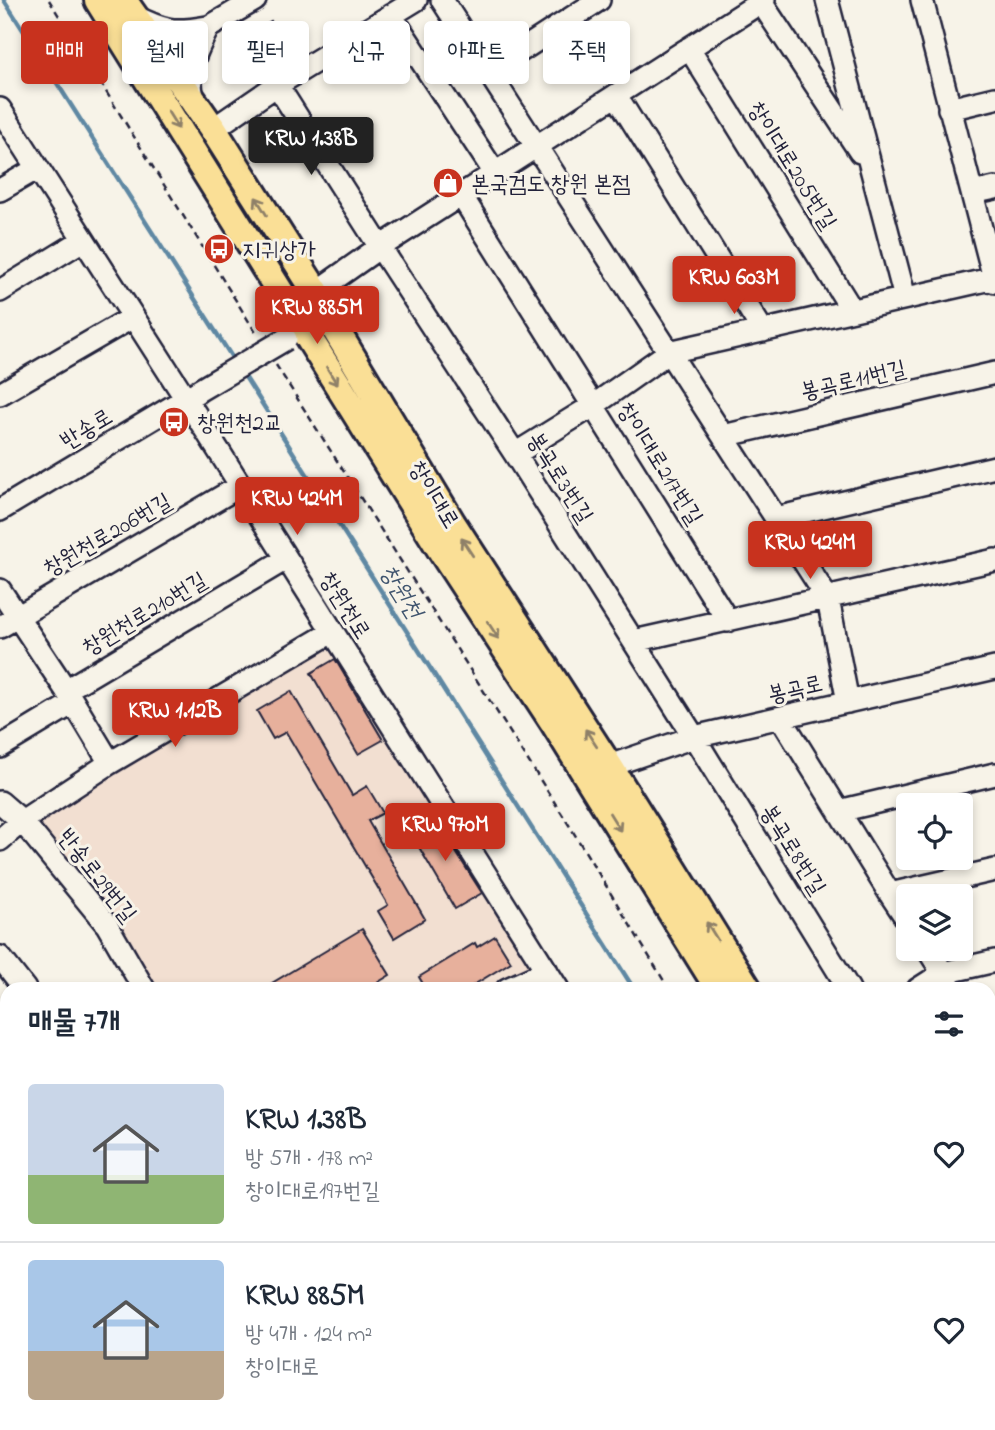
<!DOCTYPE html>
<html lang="ko">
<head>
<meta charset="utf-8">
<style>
  body { margin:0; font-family:"Indie Flower","Poor Story",sans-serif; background:#f2f2f3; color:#1f2937; height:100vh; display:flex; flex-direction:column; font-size:26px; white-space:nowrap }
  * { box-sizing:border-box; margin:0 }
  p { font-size:23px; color:#747a83 }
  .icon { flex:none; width:38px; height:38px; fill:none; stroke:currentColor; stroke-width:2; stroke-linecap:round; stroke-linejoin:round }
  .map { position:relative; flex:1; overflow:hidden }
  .side { position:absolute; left:0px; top:982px; width:996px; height:450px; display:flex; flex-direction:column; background:#fff; border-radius:21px 21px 0 0; box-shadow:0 4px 10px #0003 }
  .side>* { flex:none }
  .guide { position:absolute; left:21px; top:21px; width:954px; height:63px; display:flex; gap:14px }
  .controls { position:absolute; left:896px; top:793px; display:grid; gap:14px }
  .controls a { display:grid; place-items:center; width:77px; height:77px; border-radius:7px; background:#fff; box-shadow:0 4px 10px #0003; font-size:35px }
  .price { position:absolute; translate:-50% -60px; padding:0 16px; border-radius:7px; background:#c8321e; color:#fff; font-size:23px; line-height:46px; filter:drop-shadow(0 2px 4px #0008) }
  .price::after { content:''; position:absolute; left:50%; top:42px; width:21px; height:16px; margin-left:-10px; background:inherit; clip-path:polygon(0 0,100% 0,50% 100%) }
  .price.active { background:#222; color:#fff }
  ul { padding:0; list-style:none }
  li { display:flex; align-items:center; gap:21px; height:175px; padding:0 28px }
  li+li { border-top:2px solid #e0e1e3 }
  li span { display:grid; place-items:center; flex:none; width:196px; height:140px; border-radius:7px; color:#555 }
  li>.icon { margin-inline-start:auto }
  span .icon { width:84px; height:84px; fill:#fffc; stroke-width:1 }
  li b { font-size:30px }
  h2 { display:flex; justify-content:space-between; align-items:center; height:84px; padding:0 28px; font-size:30px }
  .pill { padding:0 24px; border-radius:7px; background:#fff; box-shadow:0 4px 10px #0003; font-size:24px; line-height:63px }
  .pill.active { background:#c8321e; color:#fff }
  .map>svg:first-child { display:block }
  .built { fill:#f2dfd1 }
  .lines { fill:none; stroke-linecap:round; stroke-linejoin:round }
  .stream { stroke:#5f88a3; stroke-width:4.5 }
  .canal { stroke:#88cce9; stroke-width:14 }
  .building { fill:#e7b09c; stroke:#22223b; stroke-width:2 }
  .minor-casing { stroke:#22223b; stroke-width:26 }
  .major-casing { stroke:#22223b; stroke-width:32 }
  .path { stroke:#22223b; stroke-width:2.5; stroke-dasharray:7 5; stroke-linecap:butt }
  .minor { stroke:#f7f3e8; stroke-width:21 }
  .major { stroke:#fadf96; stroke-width:26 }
  .minor-bridge-casing { stroke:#22223b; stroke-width:26; stroke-linecap:butt }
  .minor-bridge { stroke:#f7f3e8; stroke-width:21 }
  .oneway { stroke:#8e8068 }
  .labels { text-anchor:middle; stroke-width:6; stroke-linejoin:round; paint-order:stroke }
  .street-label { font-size:23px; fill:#22223b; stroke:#f7f3e8 }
  .poi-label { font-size:23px; fill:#22223b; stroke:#f7f3e8; text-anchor:start }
  .water-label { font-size:24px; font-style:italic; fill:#41556f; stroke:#f7f3e8 }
</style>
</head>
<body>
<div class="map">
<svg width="995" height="1430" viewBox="0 0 995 1430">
  <rect width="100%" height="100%" fill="#f7f3e8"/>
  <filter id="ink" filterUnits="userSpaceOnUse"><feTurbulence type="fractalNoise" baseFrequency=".0143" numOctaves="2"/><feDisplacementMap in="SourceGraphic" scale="14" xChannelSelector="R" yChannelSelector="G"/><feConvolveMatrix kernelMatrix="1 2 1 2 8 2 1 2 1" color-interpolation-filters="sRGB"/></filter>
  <g filter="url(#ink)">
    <!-- built -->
    <path class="built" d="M333 640 539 969 491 989H156L148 971 100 899 35 821Z"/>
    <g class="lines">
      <!-- stream -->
      <path class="stream" d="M4 0 235 362
        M242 372 634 989
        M836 1424 837 1430"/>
      <!-- canal -->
      <path class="canal" d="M989 1305 995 1308"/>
    </g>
    <!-- building -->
    <path class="building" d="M271 21 292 58 264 75 242 38Z
      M335 659 383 740 358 754 311 673Z
      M291 691 352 795 367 786 383 813 368 821 425 919 394 938 378 911 388 905 286 732 273 739 257 711Z
      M433 816 482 893 455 909 409 830Z
      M362 929 390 975 367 989H262Z
      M495 936 511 962 467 989H426L419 977 475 943 477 947Z"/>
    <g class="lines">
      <!-- minor casing -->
      <g class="minor-casing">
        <path id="minor" d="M442 0 828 599 848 702
          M827 0 905 298
          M922 0 995 282
          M761 2 860 152
          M391 15 495 173
          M134 16C164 31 173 33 207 27
          M689 48 852 310
          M166 63 209 27 255 0
          M488 72 599 0
          M277 85 380 247 515 454 694 737 849 989
          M616 95 763 331
          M194 101C186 72 193 58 206 32
          M0 109 186 399 558 989
          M949 109 995 98
          M213 129 277 85 416 0
          M0 190 38 168
          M972 193 995 188
          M461 195 728 621
          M0 291 83 240
          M316 292 380 247 764 0
          M0 394 133 317
          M723 436 995 373
          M515 454 594 405 669 352 995 278
          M0 510 197 392
          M776 518 995 467
          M0 590 66 690 110 763
          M0 627 240 486
          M634 641 995 560
          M66 690 286 559
          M781 718 890 894 908 921
          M0 747 73 703
          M609 766 694 737 995 668
          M0 802 22 821 107 925 144 989
          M839 811 995 774
          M0 840 22 821 110 763 332 632
          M890 894 995 870
          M927 948 943 973 951 989
          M0 957 25 989
          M507 989 547 971
          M918 989 943 973 995 961
          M989 1068 995 1081
          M0 1165 7 1182
          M0 1214 7 1210
          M989 1280 995 1283
          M0 1313 7 1310
          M989 1324 995 1327
          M989 1341 995 1366
          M0 1408 7 1405
          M343 1424V1430
          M509 1424 512 1430
          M564 1424 566 1430
          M621 1424 623 1430
          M785 1424 787 1430
          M676 1430 693 1424
          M738 1430 742 1424"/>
      </g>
      <!-- major casing -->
      <g class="major-casing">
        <path id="major" d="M98 0 446 558 554 723 719 989
          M123 0 213 129 316 292 328 317 452 523 609 766 748 989
          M923 1424 924 1430
          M206 1430 219 1424"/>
      </g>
      <!-- path -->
      <path class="path" d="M49 0 258 336
        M276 365 569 825 669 989
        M862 1424 864 1430"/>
      <!-- minor -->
      <use href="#minor" class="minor"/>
      <!-- major -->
      <use href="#major" class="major"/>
      <!-- minor-bridge casing -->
      <g class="minor-bridge-casing">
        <path id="minor-bridge" d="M198 391 286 339"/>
      </g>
      <!-- minor-bridge -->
      <use href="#minor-bridge" class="minor-bridge"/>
    </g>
    <!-- one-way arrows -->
    <defs><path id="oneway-shaft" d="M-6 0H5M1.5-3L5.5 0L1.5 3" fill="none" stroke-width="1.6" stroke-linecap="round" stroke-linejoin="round" transform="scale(1.75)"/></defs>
    <g class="oneway">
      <use href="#oneway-shaft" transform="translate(173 120) rotate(58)"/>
      <use href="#oneway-shaft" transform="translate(261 206) rotate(-122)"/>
      <use href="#oneway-shaft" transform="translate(332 376) rotate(58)"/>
      <use href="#oneway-shaft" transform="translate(467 547) rotate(-123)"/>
      <use href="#oneway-shaft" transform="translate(493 630) rotate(57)"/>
      <use href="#oneway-shaft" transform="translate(591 738) rotate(-123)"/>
      <use href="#oneway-shaft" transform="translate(615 822) rotate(58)"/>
      <use href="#oneway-shaft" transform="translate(712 931) rotate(-122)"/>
    </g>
  </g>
  <!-- icons -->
  <defs>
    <g id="shop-disc" transform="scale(1.575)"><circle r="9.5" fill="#c8321e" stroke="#f7f3e8"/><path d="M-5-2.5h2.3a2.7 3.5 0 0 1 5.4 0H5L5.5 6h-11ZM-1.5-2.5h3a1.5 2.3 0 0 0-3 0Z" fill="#fff"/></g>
    <g id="bus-disc" transform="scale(1.575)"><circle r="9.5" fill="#c8321e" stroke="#f7f3e8"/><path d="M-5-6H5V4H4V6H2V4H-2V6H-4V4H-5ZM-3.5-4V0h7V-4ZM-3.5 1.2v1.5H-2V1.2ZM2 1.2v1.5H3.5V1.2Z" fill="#fff"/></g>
  </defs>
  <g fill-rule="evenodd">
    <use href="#shop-disc" x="448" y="183"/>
    <use href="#bus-disc" x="219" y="249"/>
    <use href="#bus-disc" x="174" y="422"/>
  </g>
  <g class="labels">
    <!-- street labels -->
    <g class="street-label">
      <text transform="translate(793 165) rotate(58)" y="8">창이대로205번길</text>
      <text transform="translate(853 379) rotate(-13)" y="8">봉곡로11번길</text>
      <text transform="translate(86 428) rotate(-31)" y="8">반송로</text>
      <text transform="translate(661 463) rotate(58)" y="8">창이대로217번길</text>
      <text transform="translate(561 477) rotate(58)" y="8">봉곡로3번길</text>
      <text transform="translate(435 494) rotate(59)" y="8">창이대로</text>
      <text transform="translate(107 534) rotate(-30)" y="8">창원천로206번길</text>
      <text transform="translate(346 605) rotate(58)" y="8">창원천로</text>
      <text transform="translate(144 613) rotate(-31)" y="8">창원천로210번길</text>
      <text transform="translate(795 688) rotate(-13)" y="8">봉곡로</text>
      <text transform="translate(794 849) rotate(58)" y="8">봉곡로8번길</text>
      <text transform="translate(98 875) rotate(52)" y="8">반송로29번길</text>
    </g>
    <!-- poi labels -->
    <g class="poi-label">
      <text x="471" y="191">본국검도 창원 본점</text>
      <text x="242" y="257">지귀상가</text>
      <text x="197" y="430">창원천2교</text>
    </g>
    <!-- water labels -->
    <g class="water-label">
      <text transform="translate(402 591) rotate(58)" y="8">창원천</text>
    </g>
  </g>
</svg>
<div class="controls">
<a><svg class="icon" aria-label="locate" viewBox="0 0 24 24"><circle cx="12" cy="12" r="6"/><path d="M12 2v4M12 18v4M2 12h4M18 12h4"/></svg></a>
<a><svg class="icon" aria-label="layers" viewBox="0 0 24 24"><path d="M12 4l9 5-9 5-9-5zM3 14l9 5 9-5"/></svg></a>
</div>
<b class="price active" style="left:311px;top:177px">KRW 1.38B</b>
<b class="price" style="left:734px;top:316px">KRW 603M</b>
<b class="price" style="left:317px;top:346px">KRW 885M</b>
<b class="price" style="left:297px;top:537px">KRW 424M</b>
<b class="price" style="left:810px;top:581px">KRW 424M</b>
<b class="price" style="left:175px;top:749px">KRW 1.12B</b>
<b class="price" style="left:445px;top:863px">KRW 970M</b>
<div class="guide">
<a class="pill active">매매</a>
<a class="pill">월세</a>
<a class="pill">필터</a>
<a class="pill">신규</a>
<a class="pill">아파트</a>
<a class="pill">주택</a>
</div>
<section class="side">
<h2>매물 7개<svg class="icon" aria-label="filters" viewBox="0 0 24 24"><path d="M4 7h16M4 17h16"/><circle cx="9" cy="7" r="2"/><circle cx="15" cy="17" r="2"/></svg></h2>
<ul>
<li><span style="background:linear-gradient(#c9d6e8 65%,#8fb573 0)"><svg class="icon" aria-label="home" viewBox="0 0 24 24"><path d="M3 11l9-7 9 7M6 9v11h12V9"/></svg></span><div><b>KRW 1.38B</b><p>방 5개 · 178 m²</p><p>창이대로197번길</p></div><svg class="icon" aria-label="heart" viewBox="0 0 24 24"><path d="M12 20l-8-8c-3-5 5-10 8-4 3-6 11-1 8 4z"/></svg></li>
<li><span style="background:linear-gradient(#a9c7e8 65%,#b9a48a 0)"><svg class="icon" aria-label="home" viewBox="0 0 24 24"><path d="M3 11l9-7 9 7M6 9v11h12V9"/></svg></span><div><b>KRW 885M</b><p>방 4개 · 124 m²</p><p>창이대로</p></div><svg class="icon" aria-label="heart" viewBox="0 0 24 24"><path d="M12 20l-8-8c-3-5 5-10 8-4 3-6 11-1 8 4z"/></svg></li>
</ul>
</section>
</div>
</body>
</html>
